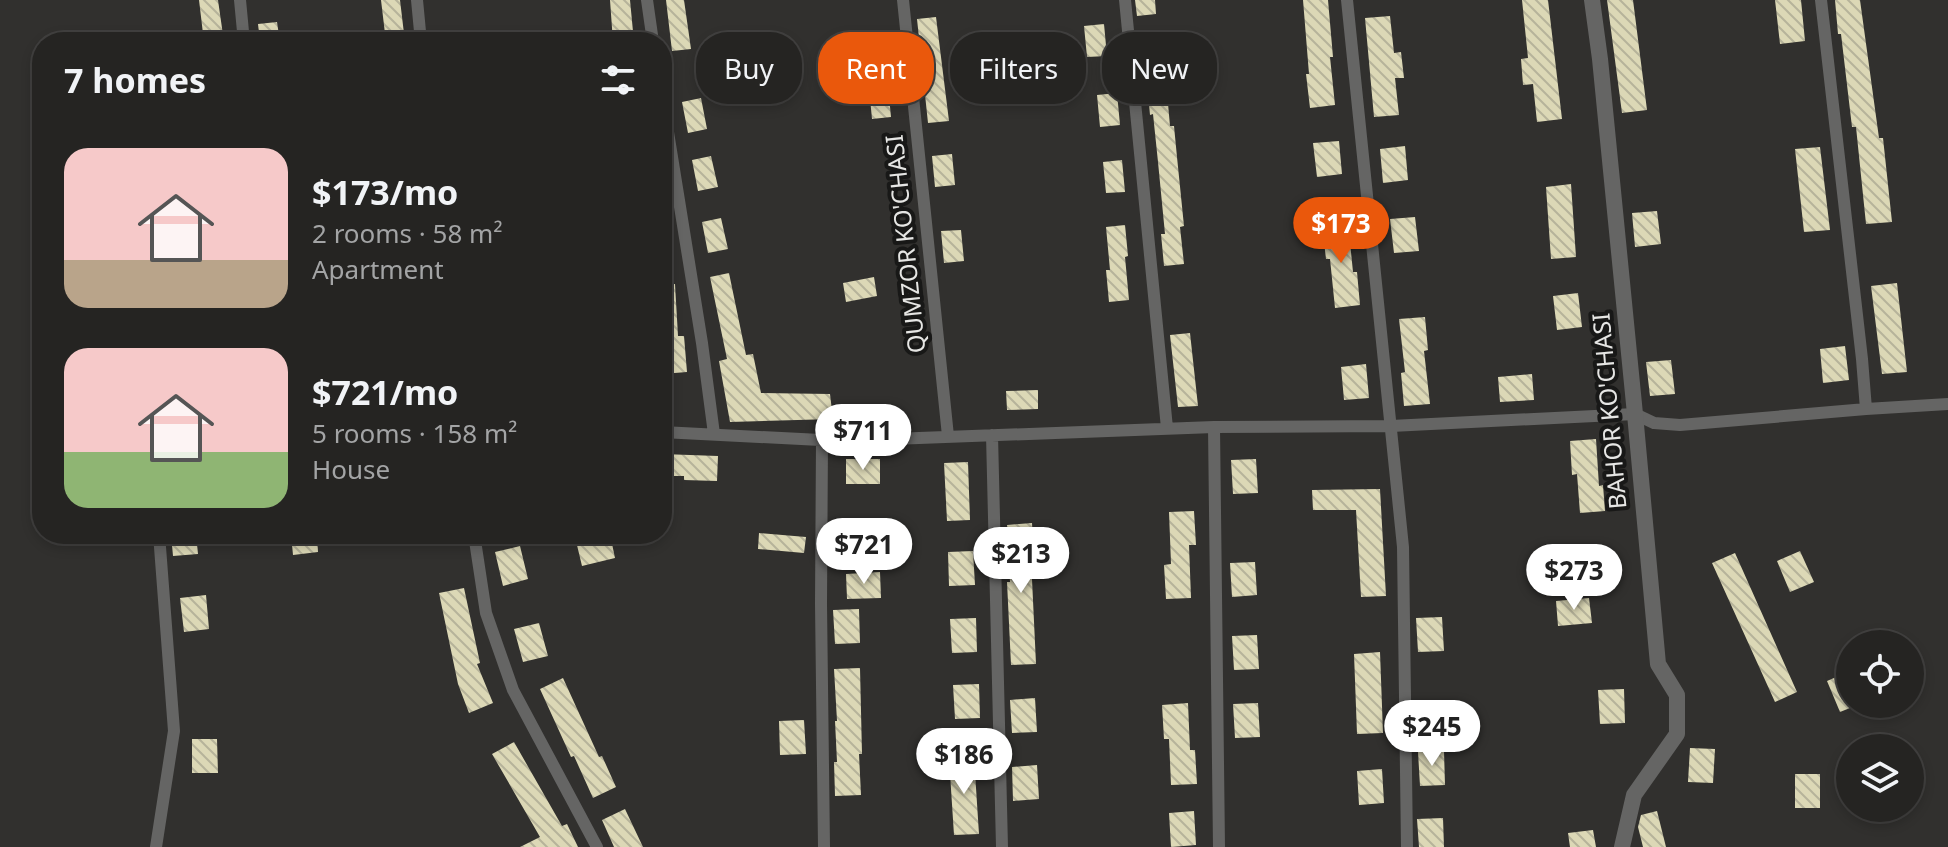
<!DOCTYPE html>
<html lang="en">
<head>
<meta charset="utf-8">
<style>
  body { margin:0; font-family:"Noto Sans",sans-serif; background:#31302f; color:#f1f3f6; height:100vh; display:flex; flex-direction:column; font-size:30px; white-space:nowrap }
  * { box-sizing:border-box; margin:0 }
  p { font-size:26px; color:#a3a4a5 }
  .icon { flex:none; width:44px; height:44px; fill:none; stroke:currentColor; stroke-width:2; stroke-linecap:round; stroke-linejoin:round }
  .map { position:relative; flex:1; overflow:hidden }
  .details { position:absolute; left:32px; top:32px; width:640px; height:512px; display:flex; flex-direction:column; background:#252422; border-radius:32px; box-shadow:0 4px 12px #0003,0 0 0 2px #424140 }
  .details>* { flex:none }
  .guide { position:absolute; left:696px; top:32px; width:760px; height:72px; display:flex; gap:16px }
  .fabs { position:absolute; left:1836px; top:630px; display:grid; gap:16px }
  .fabs a { display:grid; place-items:center; width:88px; height:88px; border-radius:50%; background:#252422; box-shadow:0 4px 12px #0003,0 0 0 2px #424140; font-size:40px }
  .price { position:absolute; translate:-50% -68px; padding:0 18px; border-radius:28px; background:#fff; color:#222; font-size:26px; line-height:52px; filter:drop-shadow(0 2px 4px #0008) }
  .price::after { content:''; position:absolute; left:50%; top:48px; width:24px; height:18px; margin-left:-12px; background:inherit; clip-path:polygon(0 0,100% 0,50% 100%) }
  .price.current { background:#ea580c; color:#fff }
  ul { padding:0; list-style:none }
  li { display:flex; align-items:center; gap:24px; height:200px; padding:0 32px }
  li span { display:grid; place-items:center; flex:none; width:224px; height:160px; border-radius:24px; color:#555 }
  li>.icon { margin-inline-start:auto }
  span .icon { width:96px; height:96px; fill:#fffc; stroke-width:1 }
  li b { font-size:34px }
  h2 { display:flex; justify-content:space-between; align-items:center; height:96px; padding:0 32px; font-size:34px }
  .pill { padding:0 28px; border-radius:32px; background:#252422; box-shadow:0 4px 12px #0003,0 0 0 2px #424140; font-size:28px; line-height:72px }
  .pill.current { background:#ea580c; color:#fff }
  .map>svg:first-child { display:block }
  .building { fill:url(#building-back-hatch) }
  .lines { fill:none; stroke-linecap:round; stroke-linejoin:round }
  .minor { stroke:#656564; stroke-width:12 }
  .tertiary { stroke:#656564; stroke-width:16 }
  .labels { text-anchor:middle; stroke-width:8; stroke-linejoin:round; paint-order:stroke }
  .street-label { font-size:24px; fill:#e6e6e4; stroke:#181817 }
</style>
</head>
<body>
<div class="map">
<svg width="1948" height="847" viewBox="0 0 1948 847">
  <defs>
    <pattern id="building-back-hatch" width="6" height="6" patternUnits="userSpaceOnUse" patternTransform="scale(2)"><rect width="6" height="6" fill="#dcd8b6"/><path d="M-1 5l2 2M0 0l6 6M5-1l2 2" fill="none" stroke="#b6b39a"/></pattern>
  </defs>
  <rect width="100%" height="100%" fill="#31302e"/>
  <!-- building -->
  <path class="building" d="M199 0H218L224 42H204Z
    M381 0H400L405 42H386Z
    M610 0H630L634 42H613Z
    M666 0H684L691 49 672 51Z
    M1135 0H1155L1156 14 1137 16Z
    M1303 0H1328L1333 57H1330L1335 105 1310 108 1306 74H1309Z
    M1522 0H1548L1562 119 1537 122 1533 84 1523 85 1521 59 1528 58Z
    M1607 0H1633L1647 110 1622 113Z
    M1775 0H1801L1805 41 1780 44Z
    M1835 0H1860L1879 138H1883L1892 222 1866 224 1856 127H1852L1841 34H1838Z
    M1390 16 1394 53 1401 52 1404 78H1395L1399 115 1374 117 1365 18Z
    M936 17 949 121 928 123 917 19Z
    M277 22 280 42H260L258 24Z
    M1104 24 1107 56 1087 57 1084 26Z
    M1166 81 1170 126H1174L1177 157 1184 226 1180 227 1184 264 1164 266 1161 234H1165L1158 162 1153 114 1150 115 1147 83Z
    M888 86 891 117 872 119 869 88Z
    M1117 93 1120 125 1100 127 1097 95Z
    M701 98 707 129 688 133 682 102Z
    M1339 141 1342 174 1317 177 1313 143Z
    M1405 146 1408 180 1383 183 1380 149Z
    M1820 147 1830 230 1804 232 1795 149Z
    M952 154 955 185 935 187 932 156Z
    M711 156 718 187 698 191 692 160Z
    M1122 160 1125 192 1106 193 1103 162Z
    M1571 184 1576 257 1551 259 1546 187Z
    M1657 211 1661 244 1635 247 1632 213Z
    M1415 217 1419 251 1394 253 1390 219Z
    M721 218 728 249 708 253 702 222Z
    M1348 222 1353 272H1357L1360 305 1335 308 1330 259H1326L1322 225Z
    M1125 225 1128 256 1125 257 1129 300 1109 302 1106 270H1110L1106 227Z
    M961 230 964 261 944 263 941 231Z
    M729 273 746 355 753 354 761 393 830 394 833 419 730 422 719 361 727 359 710 277Z
    M874 277 877 296 846 302 843 283Z
    M1897 283 1907 372 1882 374 1871 286Z
    M675 284 678 336H684L687 372 662 374V285Z
    M1578 293 1582 327 1557 330 1553 296Z
    M1425 317 1428 350 1424 351 1430 404 1404 406 1401 373 1405 372 1399 319Z
    M1190 333 1198 406 1178 407 1170 335Z
    M1845 346 1849 380 1823 383 1820 349Z
    M1671 360 1675 394 1650 396 1646 362Z
    M1366 364 1369 398 1344 400 1341 367Z
    M1532 374 1534 400 1500 402 1498 377Z
    M1038 390V409L1007 410 1006 391Z
    M1596 439 1599 486 1603 485 1605 511 1580 513 1577 474 1572 475 1570 441Z
    M662 454 718 456 717 481 684 480V476H662Z
    M846 459H880V484H846Z
    M1256 459 1258 493 1233 494 1231 460Z
    M968 462 970 520 947 521 944 463Z
    M1380 489 1386 596 1361 597 1356 510H1313L1312 490Z
    M1194 511 1196 545H1189L1191 598 1166 599 1164 565 1171 564 1169 512Z
    M1032 523 1034 557 1031 558 1036 664 1011 665 1007 582H1010L1007 525Z
    M759 533 806 537 804 553 758 549Z
    M171 534H196L198 554 173 556Z
    M291 534H317L318 552 293 555Z
    M610 534 615 558 582 566 576 541Z
    M520 546 528 579 503 586 495 552Z
    M973 551 975 585 949 586 948 552Z
    M1800 551 1814 582 1790 592 1777 561Z
    M1735 553 1797 692 1775 702 1712 563Z
    M1611 560 1613 586 1588 588 1586 562Z
    M1255 562 1257 595 1232 597 1230 563Z
    M880 572 881 598 847 599 846 574Z
    M464 588 480 663 477 664 493 703 469 713 458 684 439 593Z
    M206 595 209 629 184 632 180 598Z
    M1589 598 1592 623 1558 626 1556 601Z
    M859 609 860 643 835 644 833 610Z
    M1442 617 1444 651 1418 652 1416 618Z
    M976 618 977 652 952 653 950 619Z
    M539 623 548 656 523 662 514 629Z
    M1257 635 1259 669 1234 670 1232 636Z
    M1380 652 1383 733 1357 734 1354 654Z
    M860 668 862 754H859L861 795 835 796 834 762H837L835 721H837L834 669Z
    M1850 671V708L1840 712 1827 681Z
    M563 678 599 757 602 756 616 787 593 798 574 756 571 757 540 689Z
    M979 684 980 718 955 719 953 685Z
    M1624 689 1625 723 1600 724 1598 690Z
    M1035 698 1037 732 1012 733 1010 700Z
    M1444 701 1445 719 1420 720 1419 702Z
    M1188 703 1190 750H1195L1197 784 1171 785 1169 739H1164L1162 705Z
    M1258 703 1260 737 1235 738 1233 704Z
    M804 720 806 754 780 755 779 721Z
    M192 739H217L218 773H192Z
    M514 742 562 826 567 824 578 847H520L540 837 492 754Z
    M1690 748 1715 749 1713 783 1688 782Z
    M1444 751 1445 785 1420 786 1418 752Z
    M974 757 979 834 954 835 949 758Z
    M1037 765 1039 799 1013 801 1012 767Z
    M1382 769 1384 803 1359 805 1357 771Z
    M1795 774H1820V808H1795Z
    M625 809 643 847H614L602 820Z
    M1194 811 1196 845 1171 847 1169 813Z
    M1657 811 1666 847H1643L1638 827 1641 815Z
    M1443 818 1444 847H1419L1417 819Z
    M1593 830 1596 847H1570L1568 833Z"/>
  <g class="lines">
    <!-- minor -->
    <path class="minor" d="M240 0 244 42
      M417 0 421 42
      M647 0 653 42
      M903 0 948 436
      M1125 0 1167 428
      M1347 0 1403 547 1407 847
      M1821 0 1862 359 1866 409
      M662 95 702 343 714 434
      M1214 427 1219 847
      M662 432 840 441 1214 427 1391 426 1635 414 1654 423 1680 425 1866 409 1948 404
      M992 435 1002 847
      M822 440 821 604 824 847
      M474 534 486 613 513 690 597 847
      M156 847 174 731 159 534"/>
    <!-- tertiary -->
    <path class="tertiary" d="M1592 0 1600 59 1635 414 1658 664 1677 695V734L1634 795 1622 847"/>
  </g>
  <g class="labels">
    <!-- street labels -->
    <g class="street-label">
      <text transform="translate(906 244) rotate(-96)" y="8">QUMZOR KO'CHASI</text>
      <text transform="translate(1610 411) rotate(-95)" y="8">BAHOR KO'CHASI</text>
    </g>
  </g>
</svg>
<div class="fabs">
<a><svg class="icon" aria-label="locate" viewBox="0 0 24 24"><circle cx="12" cy="12" r="6"/><path d="M12 2v4M12 18v4M2 12h4M18 12h4"/></svg></a>
<a><svg class="icon" aria-label="layers" viewBox="0 0 24 24"><path d="M12 4l9 5-9 5-9-5zM3 14l9 5 9-5"/></svg></a>
</div>
<b class="price current" style="left:1341px;top:265px">$173</b>
<b class="price" style="left:863px;top:472px">$711</b>
<b class="price" style="left:864px;top:586px">$721</b>
<b class="price" style="left:1021px;top:595px">$213</b>
<b class="price" style="left:1574px;top:612px">$273</b>
<b class="price" style="left:1432px;top:768px">$245</b>
<b class="price" style="left:964px;top:796px">$186</b>
<div class="guide">
<a class="pill">Buy</a>
<a class="pill current">Rent</a>
<a class="pill">Filters</a>
<a class="pill">New</a>
</div>
<section class="details">
<h2>7 homes<svg class="icon" aria-label="filters" viewBox="0 0 24 24"><path d="M4 7h16M4 17h16"/><circle cx="9" cy="7" r="2"/><circle cx="15" cy="17" r="2"/></svg></h2>
<ul>
<li><span style="background:linear-gradient(#f6c9c9 70%,#b9a48a 0)"><svg class="icon" aria-label="home" viewBox="0 0 24 24"><path d="M3 11l9-7 9 7M6 9v11h12V9"/></svg></span><div><b>$173/mo</b><p>2 rooms · 58 m²</p><p>Apartment</p></div></li>
<li><span style="background:linear-gradient(#f6c9c9 65%,#8fb573 0)"><svg class="icon" aria-label="home" viewBox="0 0 24 24"><path d="M3 11l9-7 9 7M6 9v11h12V9"/></svg></span><div><b>$721/mo</b><p>5 rooms · 158 m²</p><p>House</p></div></li>
</ul>
</section>
</div>
</body>
</html>
